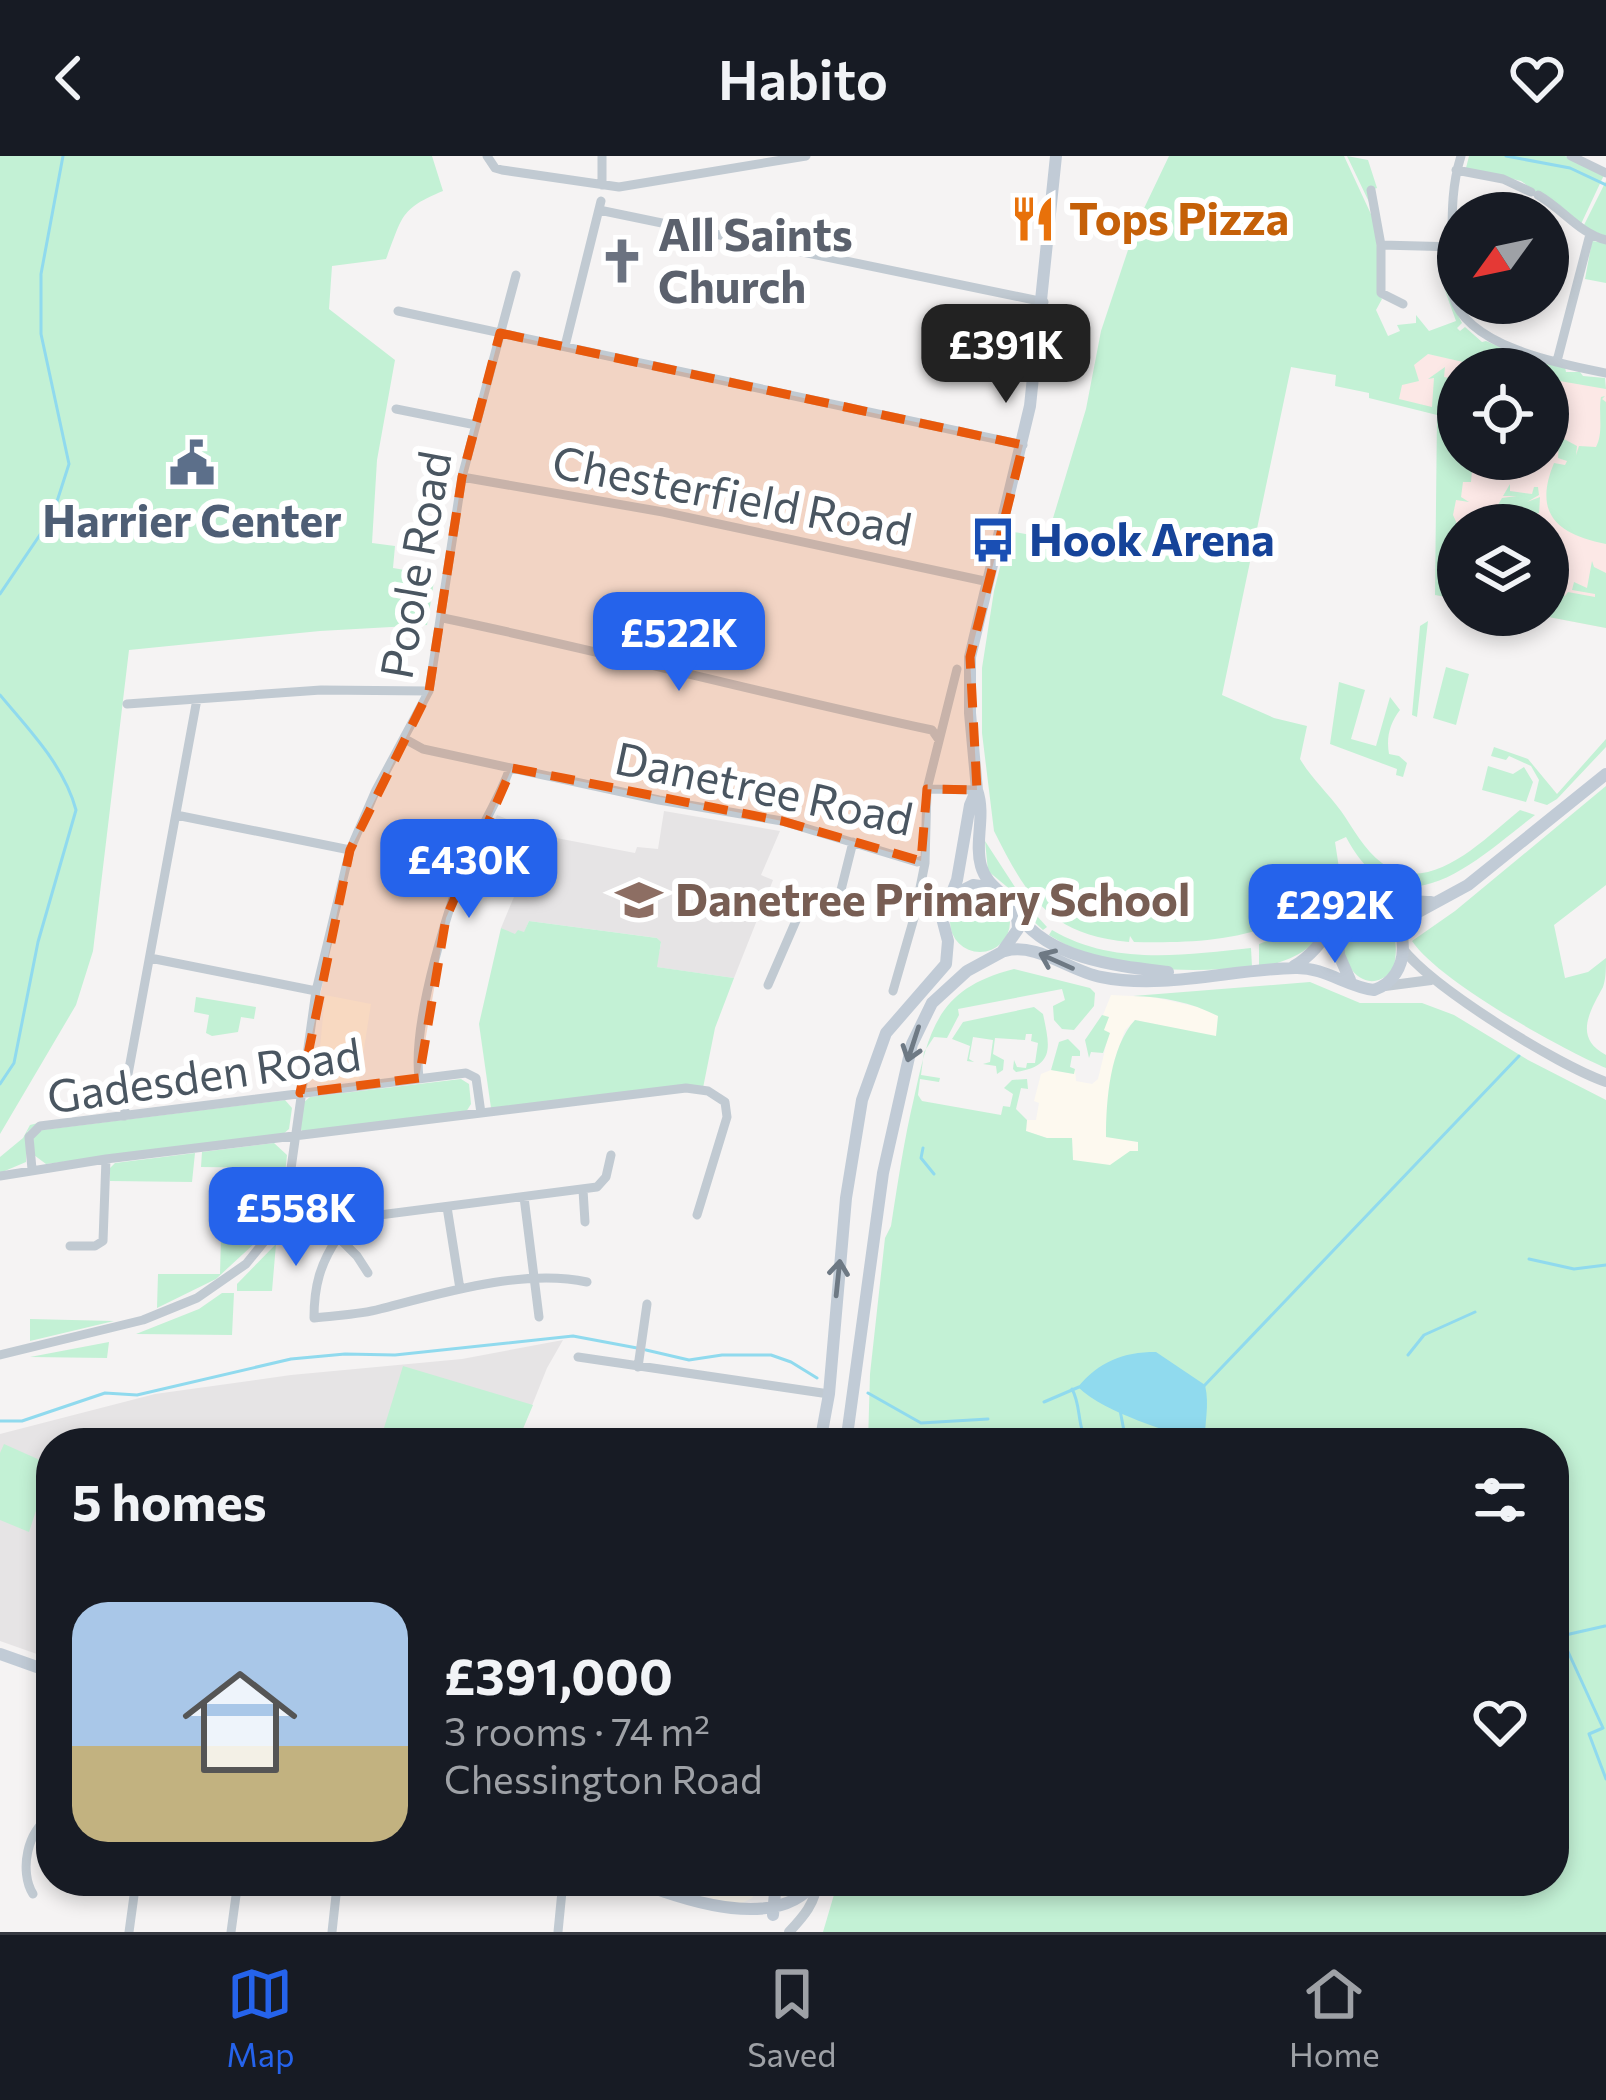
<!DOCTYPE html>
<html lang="en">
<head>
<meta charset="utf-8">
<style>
  body { margin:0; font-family:Commissioner,sans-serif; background:#242831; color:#f1f3f6; height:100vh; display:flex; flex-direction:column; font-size:45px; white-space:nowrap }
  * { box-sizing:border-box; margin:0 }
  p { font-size:39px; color:#9ea1a6 }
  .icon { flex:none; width:66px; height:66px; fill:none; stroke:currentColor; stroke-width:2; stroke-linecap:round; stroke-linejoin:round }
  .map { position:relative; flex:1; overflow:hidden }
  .side { position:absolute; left:36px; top:1272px; width:1533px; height:468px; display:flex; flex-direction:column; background:#171b24; border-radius:48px; box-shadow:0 6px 18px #0003 }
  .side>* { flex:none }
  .needle { width:78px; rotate:237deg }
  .controls { position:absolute; left:1437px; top:36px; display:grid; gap:24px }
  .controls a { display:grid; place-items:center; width:132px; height:132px; border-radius:50%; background:#171b24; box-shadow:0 6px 18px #0003; font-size:60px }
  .price { position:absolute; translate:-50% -102px; padding:0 27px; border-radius:24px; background:#2563eb; color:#fff; font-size:39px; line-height:78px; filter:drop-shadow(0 3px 6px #0008) }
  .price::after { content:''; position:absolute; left:50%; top:72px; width:36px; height:27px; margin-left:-18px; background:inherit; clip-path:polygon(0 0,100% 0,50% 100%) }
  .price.current { background:#222; color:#fff }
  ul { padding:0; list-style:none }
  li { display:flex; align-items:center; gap:36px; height:300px; padding:0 36px }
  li+li { border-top:3px solid #363941 }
  li span { display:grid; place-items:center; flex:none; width:336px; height:240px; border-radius:36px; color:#555 }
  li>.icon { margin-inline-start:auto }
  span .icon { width:144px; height:144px; fill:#fffc; stroke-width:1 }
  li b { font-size:51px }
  h2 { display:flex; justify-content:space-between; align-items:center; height:144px; padding:0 36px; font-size:51px }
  header { display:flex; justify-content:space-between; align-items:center; height:156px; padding:0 36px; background:#171b24; font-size:54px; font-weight:600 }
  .tabs { display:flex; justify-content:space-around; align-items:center; height:168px; border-top:3px solid #363941; background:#171b24; font-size:33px; color:#9ea1a6 }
  .tabs a { display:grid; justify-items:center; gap:6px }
  .tabs .current { color:#2563eb }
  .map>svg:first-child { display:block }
  .commercial { fill:#fdf9ef }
  .education { fill:#e6e4e5 }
  .medical { fill:#fce8e6 }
  .green { fill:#c3f1d5 }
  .water { fill:#90daee }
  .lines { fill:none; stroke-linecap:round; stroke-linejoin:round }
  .stream { stroke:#90daee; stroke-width:3 }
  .minor { stroke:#c1cad2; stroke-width:9 }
  .tertiary { stroke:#c1cad2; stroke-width:10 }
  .secondary { stroke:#c1cbd6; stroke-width:12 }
  .oneway { stroke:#6e7984 }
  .marked { fill:#e8590c; fill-opacity:0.2; stroke:#e8590c; stroke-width:9; stroke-dasharray:24 15; stroke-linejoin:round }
  .labels { text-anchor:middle; stroke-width:12; stroke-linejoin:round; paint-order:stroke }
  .food-label { font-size:45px; font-weight:bold; fill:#c56008; stroke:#fff; text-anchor:start }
  .worship-label { font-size:45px; font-weight:bold; fill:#5b616d; stroke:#fff; text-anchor:start }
  .street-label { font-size:45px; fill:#4a5661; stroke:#fff }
  .service-label { font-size:45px; font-weight:bold; fill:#4e5e75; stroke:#fff }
  .transit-label { font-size:45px; font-weight:bold; fill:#164399; stroke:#fff; text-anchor:start }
  .education-label { font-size:45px; font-weight:bold; fill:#785e54; stroke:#fff; text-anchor:start }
</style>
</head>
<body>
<header><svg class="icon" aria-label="back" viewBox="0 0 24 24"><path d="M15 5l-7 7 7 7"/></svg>Habito<svg class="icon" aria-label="heart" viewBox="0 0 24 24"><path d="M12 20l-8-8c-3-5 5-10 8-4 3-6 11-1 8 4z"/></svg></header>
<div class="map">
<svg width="1606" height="1776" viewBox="0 0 1606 1776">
  <rect width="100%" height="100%" fill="#f5f3f3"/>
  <!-- commercial -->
  <path class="commercial" d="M325 839 371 848 359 924 322 928 317 923Z
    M1111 839 1152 841 1198 851 1219 860 1216 881 1135 864 1125 874 1117 897 1106 980 1139 986 1138 996 1110 1010 1082 1008 1073 1004 1072 982H1046L1026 975 1027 964H1036L1039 947 1034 945 1041 918 1051 914 1073 918 1075 913 1076 925 1092 928 1098 923 1109 877 1104 875 1103 859Z
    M715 1725 762 1726 752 1742 738 1749 710 1742Z"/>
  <!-- education -->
  <path class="education" d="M664 655 780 675 761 719 773 724 734 822 656 811 661 787 657 782 529 765 524 777 515 779 501 772 538 683 494 665 497 659 551 681 635 697 637 691 658 693Z
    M563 1184 547 1212 517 1287H51V1503L0 1485V1278L155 1238 291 1219 462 1203Z"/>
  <!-- medical -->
  <path class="medical" d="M1422 197 1511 213H1458V303H1548V220L1606 231V472L1538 459H1548V369H1458V443L1435 439 1442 254 1378 239Z"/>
  <!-- green -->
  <path class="green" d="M0 0H432L443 35C399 53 403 61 386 103L332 110 329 153 395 204 377 304 372 387 395 390 393 412 435 419 427 469 320 475 129 494 93 795 76 849 0 978Z
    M1169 0H1344L1376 69 1379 139 1382 143 1376 154 1388 180 1400 175 1397 169 1416 167V159L1429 175 1456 165 1444 132 1462 167 1457 172 1460 175 1465 171 1482 186 1486 185 1530 204 1565 211 1566 216H1580L1583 220 1605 222 1606 233 1548 223V213H1494L1428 198 1414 209 1419 225 1402 229 1399 243 1432 251 1434 222 1428 223 1445 211 1444 221 1458 224V253L1448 247 1445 251 1457 256 1458 303H1473L1471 326H1463L1461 341 1469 346 1456 344 1453 359 1458 370V443L1435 439 1437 259 1369 242V237L1335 230 1336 219 1291 211 1222 539 1274 562 1307 570 1300 603C1312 623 1327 636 1341 655 1353 672 1364 694 1382 707 1429 742 1484 683 1520 654L1535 659C1475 705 1399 782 1346 681L1335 686 1339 712 1335 713C1333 725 1328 726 1320 735 1275 786 1198 787 1134 786L1130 780 1129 786C1050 779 1027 741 994 675L982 577V512L994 435 1009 375 1047 382 1086 253 1101 175 1137 67Z
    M1347 0 1368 4 1377 32 1369 35V46Z
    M1469 0H1565L1604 19 1581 68 1521 25 1466 12Z
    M1606 25V80L1583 71Z
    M1592 85 1606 87V127L1585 123Z
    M1605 240 1602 243 1606 246V388C1557 378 1533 358 1554 307L1565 309 1567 305 1558 302 1560 274 1564 271V283L1577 290 1576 299 1579 290 1596 291C1604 276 1598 257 1601 241Z
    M1510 328V335L1532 338 1534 331H1538L1539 339 1527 346 1540 341 1539 357 1506 365 1497 364 1495 354 1502 342 1517 340H1503Z
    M1592 405 1594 411 1606 417V472L1538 459H1548L1551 427 1565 440 1568 436 1595 441V438L1572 434 1574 426 1587 432Z
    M1428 465 1417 561 1412 559 1420 470Z
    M1446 511 1469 518 1456 569 1433 562Z
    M1339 526 1365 534 1351 583 1376 590 1390 541 1400 554C1390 567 1386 581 1389 598L1399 600 1407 607 1403 621 1396 619 1397 613 1330 588Z
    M1606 583V591L1557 643 1547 649 1534 645 1539 624 1531 610 1509 600 1506 604 1491 600 1494 591 1528 603 1557 638Z
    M1488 610 1513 618 1524 611 1533 626 1526 646 1482 634Z
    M1606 630V729L1554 769 1565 822 1588 816 1606 802C1606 811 1606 823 1603 831 1590 855 1573 882 1606 899V912C1558 891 1440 826 1412 785L1455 755Z
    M985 685 1026 748 1047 771 1043 774 1029 761 1012 735 988 715Z
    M1340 733C1329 780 1308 803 1259 811V788L1292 775Z
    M950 766a30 30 0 1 1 60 0a30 30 0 1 1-60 0Z
    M1368 749C1395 758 1400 789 1393 814 1352 858 1314 758 1368 749Z
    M529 765 657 782 661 786 657 811 734 822 715 872 703 932 491 952 479 868 501 772 515 778 518 774 524 776Z
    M1052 774C1113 810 1184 799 1251 792L1252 811C1185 817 1107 817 1049 779Z
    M1014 813 1090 832 1095 837 1094 850 1074 874 1062 873 1054 864 1053 850 1065 844 1062 833 958 853 959 859 947 882 934 881 924 896 921 919 940 922 939 926 920 923 918 939 922 945 1001 959 1003 950 1010 951 1013 938 1004 932 1012 924 1027 923 1028 933 1021 932 1016 953 1027 964 1026 975 1047 982H1072L1073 1004 1110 1009 1130 995H1138V986L1106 981C1106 944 1110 891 1135 864L1216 880 1218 860C1190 846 1164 841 1133 840L1310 826 1360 847H1422L1454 859 1528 904 1606 944V1776H823L838 1725H1554V1287H868L870 1218 885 1082 891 1070C898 1026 904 984 914 942 929 873 938 832 1014 813Z
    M196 841 256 851 254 863 241 861 238 876 212 880 206 877 209 859 194 856Z
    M1034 851 1043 858C1050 891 1055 910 1016 916L1013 913 1014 904 1017 911 1026 912 1027 907H1035L1038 887 1031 885 1032 878H1026L1025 884 995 882 993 898 1004 904 1003 914 997 918 996 910 983 908 990 906 993 884 973 881 969 903 974 906 967 905 970 890 952 883 963 866Z
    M1102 859 1109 861 1104 874 1110 877 1103 897 1091 896 1089 902 1085 884Z
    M1068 883 1080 895V900H1072L1070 911 1075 913 1074 918 1051 914 1059 886Z
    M461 923 469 928 471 948 466 956 304 976 300 973 303 947 310 941Z
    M285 944 292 952 289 973 282 979 46 1008 34 999 33 981 42 974Z
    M38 967 27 976 26 1006 0 1017V1001L23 982 30 969Z
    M274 987 287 999 282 1048 269 1074 267 1042H274L275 1012 201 1011 202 996Z
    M195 997 192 1026 110 1025V1012L115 1007Z
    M221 1082 257 1085 216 1123 157 1152 158 1118H220Z
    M276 1088 272 1135H237V1128Z
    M222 1137H234L232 1179 136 1178 199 1153Z
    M30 1163 114 1165 30 1185Z
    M109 1186 107 1202 30 1201Z
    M403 1210 533 1249 517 1287H359L361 1279 380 1285Z
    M4 1288 51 1309 29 1376 0 1364V1297Z"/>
  <!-- water -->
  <path class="water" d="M1156 1196 1205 1229C1210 1250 1204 1268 1205 1287 1169 1275 1106 1258 1078 1231 1099 1206 1122 1196 1156 1196Z"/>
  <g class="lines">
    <!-- stream -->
    <path class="stream" d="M1506 0 1570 12 1606 29
      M0 438 52 361 69 308 41 178V118L63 0
      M0 539C29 574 64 609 76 654L38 786 14 907 0 928
      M923 992 921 1002 934 1018
      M1529 1103 1574 1113 1606 1109
      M646 1194 689 1204 722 1199H771L791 1206 817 1222
      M1408 1199 1424 1179 1475 1156
      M1203 1231 1519 900
      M1072 1233C1082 1251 1076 1271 1089 1287
      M868 1237 921 1267 988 1263
      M1044 1246 1079 1231
      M0 1265H22L105 1237 137 1239 291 1203 345 1198 395 1199 573 1180 637 1192
      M1113 1287 1124 1275 1120 1254
      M1554 1465 1603 1572 1589 1578 1606 1623
      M1561 1480 1605 1470"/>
    <!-- minor -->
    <path class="minor" d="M487 0 495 12 502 14 619 31 806 0
      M602 0V29
      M1461 0C1452 28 1452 55 1452 84 1451 102 1448 123 1453 140 1467 191 1561 208 1606 217
      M1571 0 1606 17
      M1456 14 1503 23 1531 36
      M1371 34 1381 89 1458 91
      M1538 39C1564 54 1579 77 1606 84
      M599 54 1044 146
      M1381 89V137L1403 148
      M398 155 1023 289
      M565 190 601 45
      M1557 205 1589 82
      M396 253 476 269
      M462 321 663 356 989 426
      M443 462C607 496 768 539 932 574L939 584
      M127 548 321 534 429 535
      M405 583 423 593 659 644 782 665 917 706 925 703
      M927 633 977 634
      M176 659 350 694
      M150 802 316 835
      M768 829 798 760 839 742 853 686
      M893 835 914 762 925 707 927 633 957 513
      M419 922C412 863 450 743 474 688 486 662 501 638 510 612
      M481 957 686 932 708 935 725 946 727 961 697 1059
      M125 960 124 940 197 543
      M0 1020 106 1003 481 957 476 922 466 917 40 970 29 981 32 1013
      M583 1034 585 1066
      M524 1041 539 1161
      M447 1051 460 1133
      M282 1058 338 1081 364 1061 597 1031 606 1021 611 999
      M70 1090H95L103 1085 106 1003
      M368 1117 357 1100 338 1081C320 1108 314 1130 314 1162 336 1159 359 1159 380 1153 442 1137 524 1112 587 1126
      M0 1199 143 1164 197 1142 246 1108 277 1070 288 1034 316 835 350 694 376 634 429 535 462 321 516 119
      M578 1201 829 1238
      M638 1211 647 1148
      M33 1738C19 1716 27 1673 51 1661
      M129 1776 136 1725
      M231 1776 238 1725
      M332 1776 337 1730 364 1725
      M558 1776 563 1725"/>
    <!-- tertiary -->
    <path class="tertiary" d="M1402 792C1433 832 1557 909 1606 926
      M1385 830 1431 824
      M789 1776C803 1761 816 1747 817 1725"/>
    <!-- secondary -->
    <path class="secondary" d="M953 739 973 729 995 732
      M1018 759C1051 804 1118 810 1168 816
      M1338 770 1339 799 1350 824
      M1400 776 1411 760 1468 729 1606 618
      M1005 795C1036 786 1070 815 1101 821 1164 834 1232 813 1295 812 1325 811 1347 831 1374 834 1413 821 1410 766 1380 746
      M1294 810C1324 793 1335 758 1354 747 1367 740 1413 746 1431 746
      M820 1287 829 1238 846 1042 862 944 886 877 946 808 948 785 942 762 957 724 970 649 976 635
      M846 1287 883 1017 912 888 932 847 967 815 1002 796 1018 773C1018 737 989 738 981 710 974 686 986 660 977 634L970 557V501L1030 250 1056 0
      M0 1498 51 1516
      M635 1725C688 1746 779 1776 816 1725
      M782 1725 795 1733 809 1725
      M773 1759 776 1725"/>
  </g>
  <!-- one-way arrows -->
  <defs><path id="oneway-shaft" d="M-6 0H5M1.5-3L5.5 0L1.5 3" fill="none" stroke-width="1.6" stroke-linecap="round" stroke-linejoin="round" transform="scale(3)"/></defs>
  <g class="oneway">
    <use href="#oneway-shaft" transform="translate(1056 805) rotate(-156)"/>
    <use href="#oneway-shaft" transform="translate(913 888) rotate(108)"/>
    <use href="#oneway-shaft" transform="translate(838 1122) rotate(-84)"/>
  </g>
  <!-- marked area -->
  <path class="marked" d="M500 177 1023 289 970 501 977 634 927 633 921 705 782 665 512 612 446 762 419 922 300 937 350 694 429 535 462 321Z"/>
  <!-- icons -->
  <defs>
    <g id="restaurant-bare" transform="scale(3.6)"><path d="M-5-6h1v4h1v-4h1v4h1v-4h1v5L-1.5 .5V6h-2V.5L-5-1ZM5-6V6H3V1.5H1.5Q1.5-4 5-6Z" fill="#e8710a" stroke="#fff" stroke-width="2.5" paint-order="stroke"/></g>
    <g id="church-bare" transform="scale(3.6)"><path d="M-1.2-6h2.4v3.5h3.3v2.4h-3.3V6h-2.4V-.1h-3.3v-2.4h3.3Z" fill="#6b7280" stroke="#fff" stroke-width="2.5" paint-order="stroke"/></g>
    <g id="civic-bare" transform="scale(3.6)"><path d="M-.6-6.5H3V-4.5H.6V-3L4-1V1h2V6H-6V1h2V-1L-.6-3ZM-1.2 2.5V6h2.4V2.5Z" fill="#5c6f8a" stroke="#fff" stroke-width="2.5" paint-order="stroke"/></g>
    <g id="bus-bare" transform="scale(3.6)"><path d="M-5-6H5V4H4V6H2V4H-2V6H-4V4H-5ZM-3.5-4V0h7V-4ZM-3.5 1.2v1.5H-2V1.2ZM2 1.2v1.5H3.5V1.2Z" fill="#1a4fb4" stroke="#fff" stroke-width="2.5" paint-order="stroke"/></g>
    <g id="school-bare" transform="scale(3.6)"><path d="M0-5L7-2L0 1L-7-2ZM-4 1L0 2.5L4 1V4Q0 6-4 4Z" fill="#8d6e63" stroke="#fff" stroke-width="2.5" paint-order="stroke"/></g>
  </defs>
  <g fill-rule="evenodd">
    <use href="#restaurant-bare" x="1033" y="63"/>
    <use href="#church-bare" x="622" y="105"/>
    <use href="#civic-bare" x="192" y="307"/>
    <use href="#bus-bare" x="993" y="384"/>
    <use href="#school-bare" x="639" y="744"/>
  </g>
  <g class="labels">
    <!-- food labels -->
    <g class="food-label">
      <text x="1069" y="79">Tops Pizza</text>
    </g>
    <!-- worship labels -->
    <g class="worship-label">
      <text x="658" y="95">All Saints<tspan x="658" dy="52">Church</tspan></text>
    </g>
    <!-- street labels -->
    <g class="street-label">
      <text transform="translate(732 340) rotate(11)" y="16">Chesterfield Road</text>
      <text transform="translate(416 409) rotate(-80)" y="16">Poole Road</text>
      <text transform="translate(764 633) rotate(12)" y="16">Danetree Road</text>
      <text transform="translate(204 920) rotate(-8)" y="16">Gadesden Road</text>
    </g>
    <!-- service labels -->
    <g class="service-label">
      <text x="192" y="381">Harrier Center</text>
    </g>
    <!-- transit labels -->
    <g class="transit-label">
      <text x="1029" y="400">Hook Arena</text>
    </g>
    <!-- education labels -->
    <g class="education-label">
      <text x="675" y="760">Danetree Primary School</text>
    </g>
  </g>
</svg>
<div class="controls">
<a><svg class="needle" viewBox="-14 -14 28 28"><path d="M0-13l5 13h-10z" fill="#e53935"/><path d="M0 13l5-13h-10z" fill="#9ea1a6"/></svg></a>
<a><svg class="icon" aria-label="locate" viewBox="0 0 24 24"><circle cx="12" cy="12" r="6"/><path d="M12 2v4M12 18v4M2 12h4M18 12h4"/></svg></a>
<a><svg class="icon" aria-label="layers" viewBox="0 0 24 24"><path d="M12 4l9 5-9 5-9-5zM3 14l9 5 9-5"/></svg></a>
</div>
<b class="price current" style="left:1006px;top:250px">£391K</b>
<b class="price" style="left:679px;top:538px">£522K</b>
<b class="price" style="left:469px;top:765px">£430K</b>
<b class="price" style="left:1335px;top:810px">£292K</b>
<b class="price" style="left:296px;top:1113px">£558K</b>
<section class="side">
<h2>5 homes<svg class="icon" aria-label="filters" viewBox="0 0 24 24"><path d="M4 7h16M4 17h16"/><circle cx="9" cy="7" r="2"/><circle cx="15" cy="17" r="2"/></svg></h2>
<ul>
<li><span style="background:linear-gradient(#a9c7e8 60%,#c2b280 0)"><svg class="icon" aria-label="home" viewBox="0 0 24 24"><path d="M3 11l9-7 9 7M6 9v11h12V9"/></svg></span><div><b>£391,000</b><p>3 rooms · 74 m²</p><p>Chessington Road</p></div><svg class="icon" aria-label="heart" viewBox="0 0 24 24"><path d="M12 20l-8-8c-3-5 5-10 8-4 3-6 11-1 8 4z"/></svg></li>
</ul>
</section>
</div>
<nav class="tabs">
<a class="current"><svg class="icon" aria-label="map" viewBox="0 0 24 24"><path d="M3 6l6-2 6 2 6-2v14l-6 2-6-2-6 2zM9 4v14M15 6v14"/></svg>Map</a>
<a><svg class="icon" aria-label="saved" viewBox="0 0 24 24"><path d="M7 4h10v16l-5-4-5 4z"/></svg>Saved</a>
<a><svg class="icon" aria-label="home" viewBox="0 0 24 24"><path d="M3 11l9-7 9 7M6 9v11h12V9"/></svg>Home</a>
</nav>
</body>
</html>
